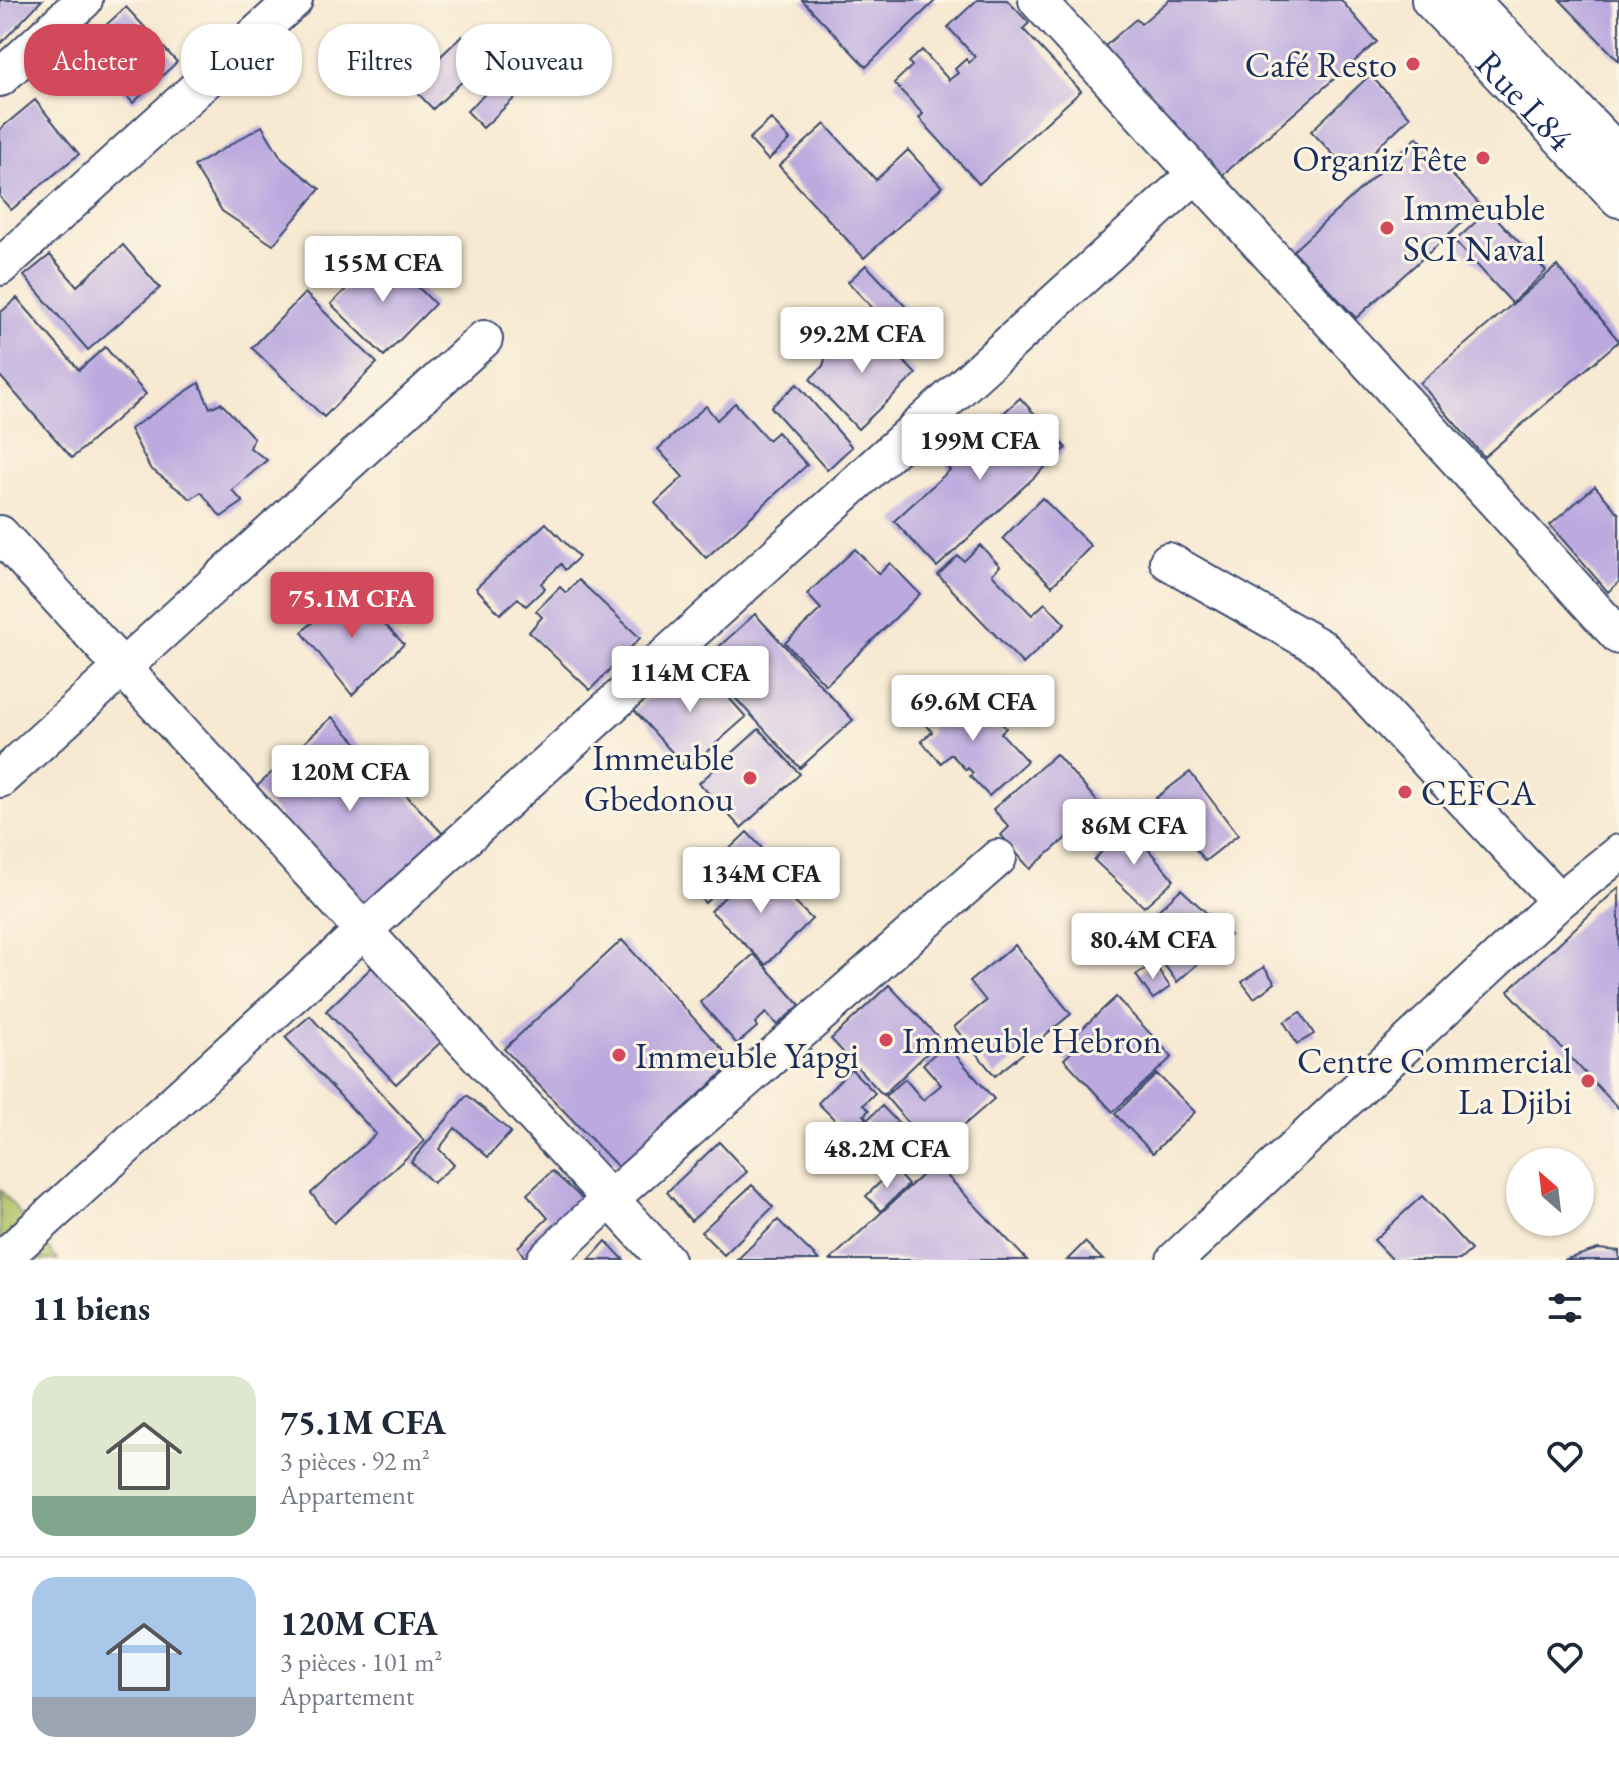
<!DOCTYPE html>
<html lang="fr">
<head>
<meta charset="utf-8">
<style>
  body { margin:0; font-family:"EB Garamond",serif; background:#f2f2f3; color:#1f2937; height:100vh; display:flex; flex-direction:column; font-size:30px; white-space:nowrap }
  * { box-sizing:border-box; margin:0 }
  p { font-size:26px; color:#747a83 }
  .icon { flex:none; width:44px; height:44px; fill:none; stroke:currentColor; stroke-width:2; stroke-linecap:round; stroke-linejoin:round }
  .map { position:relative; height:1260px; overflow:hidden }
  .panel { display:flex; flex-direction:column; background:#fff; flex:1 }
  .panel>* { flex:none }
  .banner { position:absolute; left:24px; top:24px; width:800px; height:72px; display:flex; gap:16px }
  .needle { width:52px; rotate:332deg }
  .tools { position:absolute; left:1506px; top:1148px; display:grid; gap:16px }
  .tools a { display:grid; place-items:center; width:88px; height:88px; border-radius:50%; background:#fff; box-shadow:0 2px 6px #0004; font-size:40px }
  .price { position:absolute; translate:-50% -68px; padding:0 18px; border-radius:8px; background:#fff; color:#222; font-size:26px; line-height:52px; filter:drop-shadow(0 2px 4px #0008) }
  .price::after { content:''; position:absolute; left:50%; top:48px; width:24px; height:18px; margin-left:-12px; background:inherit; clip-path:polygon(0 0,100% 0,50% 100%) }
  .price.active { background:#d1495b; color:#fff }
  ul { padding:0; list-style:none }
  li { display:flex; align-items:center; gap:24px; height:200px; padding:0 32px }
  li+li { border-top:2px solid #e0e1e3 }
  li span { display:grid; place-items:center; flex:none; width:224px; height:160px; border-radius:24px; color:#555 }
  li>.icon { margin-inline-start:auto }
  span .icon { width:96px; height:96px; fill:#fffc; stroke-width:1 }
  li b { font-size:34px }
  h2 { display:flex; justify-content:space-between; align-items:center; height:96px; padding:0 32px; font-size:34px }
  .tag { padding:0 28px; border-radius:32px; background:#fff; box-shadow:0 2px 6px #0004; font-size:28px; line-height:72px }
  .tag.active { background:#d1495b; color:#fff }
  .map>svg:first-child { display:block }
  .green { fill:#aebd60; stroke:#64765f; stroke-width:2 }
  .building { fill:#bcaadf }
  .lines { fill:none; stroke-linecap:round; stroke-linejoin:round }
  .minor-casing { stroke:#3c4b6f; stroke-width:40 }
  .minor { stroke:#fff; stroke-width:36 }
  .poi-dot { fill:#d1495b; stroke:#fcf5e5; stroke-width:3 }
  .labels { text-anchor:middle; stroke-width:6; stroke-linejoin:round; paint-order:stroke }
  .poi-label { font-size:36px; fill:#1b2f5e; stroke:#fcf5e5; text-anchor:end }
  .street-label { font-size:36px; fill:#1b2f5e; stroke:#fcf5e5 }
</style>
</head>
<body>
<div class="map">
<svg width="1619" height="1260" viewBox="0 0 1619 1260">
  <rect width="100%" height="100%" fill="#fcf5e5"/>
  <filter id="ink" filterUnits="userSpaceOnUse"><feTurbulence type="fractalNoise" baseFrequency=".0125" numOctaves="2"/><feDisplacementMap in="SourceGraphic" scale="16" xChannelSelector="R" yChannelSelector="G"/><feConvolveMatrix kernelMatrix="1 2 1 2 8 2 1 2 1" color-interpolation-filters="sRGB"/></filter>
  <filter id="wash" filterUnits="userSpaceOnUse"><feTurbulence type="fractalNoise" baseFrequency=".006" numOctaves="4" result="noise"/><feDisplacementMap in="SourceGraphic" scale="32" xChannelSelector="R" yChannelSelector="G"/><feGaussianBlur stdDeviation="1.8" result="paint"/><feColorMatrix in="noise" values="0 0 0 0 0 0 0 0 0 0 0 0 0 0 0 0 0 1.4 0 .05"/><feComposite in="paint" operator="in"/></filter>
  <g filter="url(#wash)">
    <rect width="100%" height="100%" fill="#f7e9d2"/>
    <!-- green -->
    <path class="green" d="M0 1189 58 1260H0Z"/>
    <g id="blocks">
      <!-- building -->
      <path class="building" d="M0 0H42L0 44Z
        M802 0H936L866 67Z
        M977 0H1007L1029 23 1023 29 1081 91 979 184 919 118 923 114 894 83 912 66 909 62 922 50 949 80 958 73 955 69 966 59 969 63 975 57 948 27Z
        M1169 0H1341L1377 42 1219 178 1105 46 1136 19 1141 24Z
        M1560 0H1619V61Z
        M126 7 177 62 133 103 73 38 88 24 100 37 108 29 105 26Z
        M462 36 485 60 433 109 410 85Z
        M1370 75 1410 117 1351 173 1311 131Z
        M504 76 520 93 483 128 467 111Z
        M35 100 79 154 11 210 0 197V129Z
        M771 119 790 140 768 160 749 139Z
        M825 124 876 180 908 150 942 187 864 258 779 166Z
        M262 126 282 159 320 189 273 245 222 211 194 166Z
        M1417 137 1481 206 1356 318 1293 251Z
        M1489 210 1546 271 1512 303 1455 241Z
        M123 245 160 288 88 350 24 276 50 255 77 286Z
        M383 252 435 304 384 356 331 304Z
        M866 265 905 306 895 316 890 310 882 318 848 282Z
        M1557 266 1619 341 1484 457 1420 383Z
        M305 293 377 363 324 417 252 348Z
        M17 298 79 370 105 347 146 394 72 458 0 376V313Z
        M868 324 916 374 858 429 810 379 823 366 829 346 838 338 858 332Z
        M199 383 210 408 221 403 254 438 250 448 267 460 232 490 243 502 221 517 201 492 191 499 150 468 130 429Z
        M797 384 852 447 827 470 771 407Z
        M1020 398 1066 448 937 567 894 521 950 470 946 466Z
        M735 403 768 440 777 432 807 465 706 558 655 503 683 477 658 449 706 406 717 420Z
        M1595 486 1619 514V582L1608 592 1550 525Z
        M1042 498 1091 546 1052 586 1003 538Z
        M546 523 579 557 565 570 561 564 541 583 545 588 526 606 518 598 500 614 476 588Z
        M980 545 1000 566 992 574 1032 615 1045 603 1065 624 1023 664 938 575 958 556 964 561Z
        M855 549 879 574 890 563 920 594 826 685 785 643 821 609 807 594Z
        M579 580 640 638 590 690 529 632 542 617 536 611 560 587 566 593Z
        M349 588 404 644 352 695 302 632Z
        M755 614 853 720 800 768 702 662Z
        M693 658 746 717 687 769 634 710Z
        M954 696 963 706 972 698 977 704 981 701 1006 728 1001 733 1027 761 989 796 970 776 973 773 968 768 966 770 951 754 941 763 921 741 932 732 924 722Z
        M332 717 445 836 368 909 254 789Z
        M759 729 800 774 741 828 699 783Z
        M1056 754 1102 807 1030 869 1001 835 1009 827 993 809Z
        M1190 772 1238 835 1205 861 1156 798Z
        M1127 824 1174 880 1144 907 1094 860Z
        M747 832 762 848 705 903 690 887Z
        M756 865 812 919 766 965 711 911Z
        M1619 887V1109L1508 991Z
        M1181 889 1230 935 1177 982 1138 929Z
        M622 940 734 1062 620 1169 504 1049Z
        M1015 945 1071 1014 995 1076 954 1027 986 1001 970 981Z
        M754 954 800 1005 777 1025 766 1013 755 1023 757 1027 737 1044 700 1002Z
        M1154 963 1170 987 1153 999 1136 975Z
        M373 966 443 1040 396 1084 326 1011Z
        M1264 967 1275 983 1254 998 1242 982Z
        M889 985 941 1040 883 1095 831 1039Z
        M1116 997 1172 1057 1113 1112 1064 1059 1080 1044 1073 1037Z
        M1300 1012 1314 1034 1297 1044 1284 1022Z
        M310 1016 425 1141 334 1223 311 1193 376 1134 285 1037Z
        M946 1044 994 1099 933 1152 885 1096 905 1079 923 1100 941 1085 923 1064Z
        M851 1069 875 1093 863 1105 869 1110 864 1115 867 1118 850 1135 818 1103Z
        M1157 1074 1195 1112 1153 1153 1115 1114Z
        M467 1095 511 1132 488 1157 455 1128 439 1149 454 1165 433 1183 411 1162Z
        M882 1106 911 1136 872 1173 846 1147 869 1124 866 1121Z
        M719 1142 747 1172 691 1221 667 1192Z
        M935 1163 1027 1260H830Z
        M894 1169 908 1185 881 1211 866 1196Z
        M552 1171 589 1205 529 1260H526L518 1247 548 1218 527 1194Z
        M752 1185 773 1207 724 1255 701 1232Z
        M1422 1196 1471 1250 1460 1260H1393L1374 1240Z
        M778 1220 819 1260H737Z
        M606 1241 624 1260H589Z
        M1085 1242 1103 1260H1067Z
        M1598 1249 1619 1251V1260H1564Z"/>
    </g>
  </g>
  <g filter="url(#ink)">
    <use href="#blocks" fill-opacity="0" stroke="#3c4b6f" stroke-width="2"/>
    <g class="lines">
      <!-- minor casing -->
      <g class="minor-casing">
        <g id="minor">
          <path d="M1037 0 1619 636"/>
          <path id="s1" d="M1430 0 1619 199"/>
          <path d="M1470 0 1619 154"/>
          <path d="M0 78 84 0"/>
          <path d="M0 267 294 0"/>
          <path d="M0 534 666 1260"/>
          <path d="M1168 561 1323 649 1559 901"/>
          <path d="M0 779 484 339"/>
          <path d="M1 1260 1196 174"/>
          <path d="M545 1260 610 1199 998 858"/>
          <path d="M1175 1260 1559 901 1619 853"/>
        </g>
      </g>
      <!-- minor -->
      <use href="#minor" class="minor"/>
    </g>
  </g>
  <!-- markers -->
  <g class="poi-dot">
    <circle cx="1413" cy="64" r="8"/>
    <circle cx="1483" cy="158" r="8"/>
    <circle cx="1387" cy="228" r="8"/>
    <circle cx="750" cy="778" r="8"/>
    <circle cx="1405" cy="792" r="8"/>
    <circle cx="886" cy="1040" r="8"/>
    <circle cx="619" cy="1055" r="8"/>
    <circle cx="1588" cy="1081" r="8"/>
  </g>
  <g class="labels">
    <!-- poi labels -->
    <g class="poi-label">
      <text x="1397" y="77">Café Resto</text>
      <text x="1467" y="171">Organiz'Fête</text>
      <text x="1403" y="220" text-anchor="start">Immeuble<tspan x="1403" dy="41">SCI Naval</tspan></text>
      <text x="734" y="770">Immeuble<tspan x="734" dy="41">Gbedonou</tspan></text>
      <text x="1421" y="805" text-anchor="start">CEFCA</text>
      <text x="902" y="1053" text-anchor="start">Immeuble Hebron</text>
      <text x="635" y="1068" text-anchor="start">Immeuble Yapgi</text>
      <text x="1572" y="1073">Centre Commercial<tspan x="1572" dy="41">La Djibi</tspan></text>
    </g>
    <!-- street labels -->
    <g class="street-label">
      <text dy="13" stroke="none"><textPath href="#s1" startOffset="138">Rue L84</textPath></text>
    </g>
  </g>
</svg>
<div class="tools">
<a><svg class="needle" viewBox="-14 -14 28 28"><path d="M0-13l5 13h-10z" fill="#e53935"/><path d="M0 13l5-13h-10z" fill="#747a83"/></svg></a>
</div>
<b class="price" style="left:383px;top:304px">155M CFA</b>
<b class="price" style="left:862px;top:375px">99.2M CFA</b>
<b class="price" style="left:980px;top:482px">199M CFA</b>
<b class="price active" style="left:352px;top:640px">75.1M CFA</b>
<b class="price" style="left:690px;top:714px">114M CFA</b>
<b class="price" style="left:973px;top:743px">69.6M CFA</b>
<b class="price" style="left:350px;top:813px">120M CFA</b>
<b class="price" style="left:1134px;top:867px">86M CFA</b>
<b class="price" style="left:761px;top:915px">134M CFA</b>
<b class="price" style="left:1153px;top:981px">80.4M CFA</b>
<b class="price" style="left:887px;top:1190px">48.2M CFA</b>
<div class="banner">
<a class="tag active">Acheter</a>
<a class="tag">Louer</a>
<a class="tag">Filtres</a>
<a class="tag">Nouveau</a>
</div>
</div>
<section class="panel">
<h2>11 biens<svg class="icon" aria-label="filters" viewBox="0 0 24 24"><path d="M4 7h16M4 17h16"/><circle cx="9" cy="7" r="2"/><circle cx="15" cy="17" r="2"/></svg></h2>
<ul>
<li><span style="background:linear-gradient(#dfe7d0 75%,#7fa58c 0)"><svg class="icon" aria-label="home" viewBox="0 0 24 24"><path d="M3 11l9-7 9 7M6 9v11h12V9"/></svg></span><div><b>75.1M CFA</b><p>3 pièces · 92 m²</p><p>Appartement</p></div><svg class="icon" aria-label="heart" viewBox="0 0 24 24"><path d="M12 20l-8-8c-3-5 5-10 8-4 3-6 11-1 8 4z"/></svg></li>
<li><span style="background:linear-gradient(#a9c7e8 75%,#9aa5b1 0)"><svg class="icon" aria-label="home" viewBox="0 0 24 24"><path d="M3 11l9-7 9 7M6 9v11h12V9"/></svg></span><div><b>120M CFA</b><p>3 pièces · 101 m²</p><p>Appartement</p></div><svg class="icon" aria-label="heart" viewBox="0 0 24 24"><path d="M12 20l-8-8c-3-5 5-10 8-4 3-6 11-1 8 4z"/></svg></li>
</ul>
</section>
</body>
</html>
